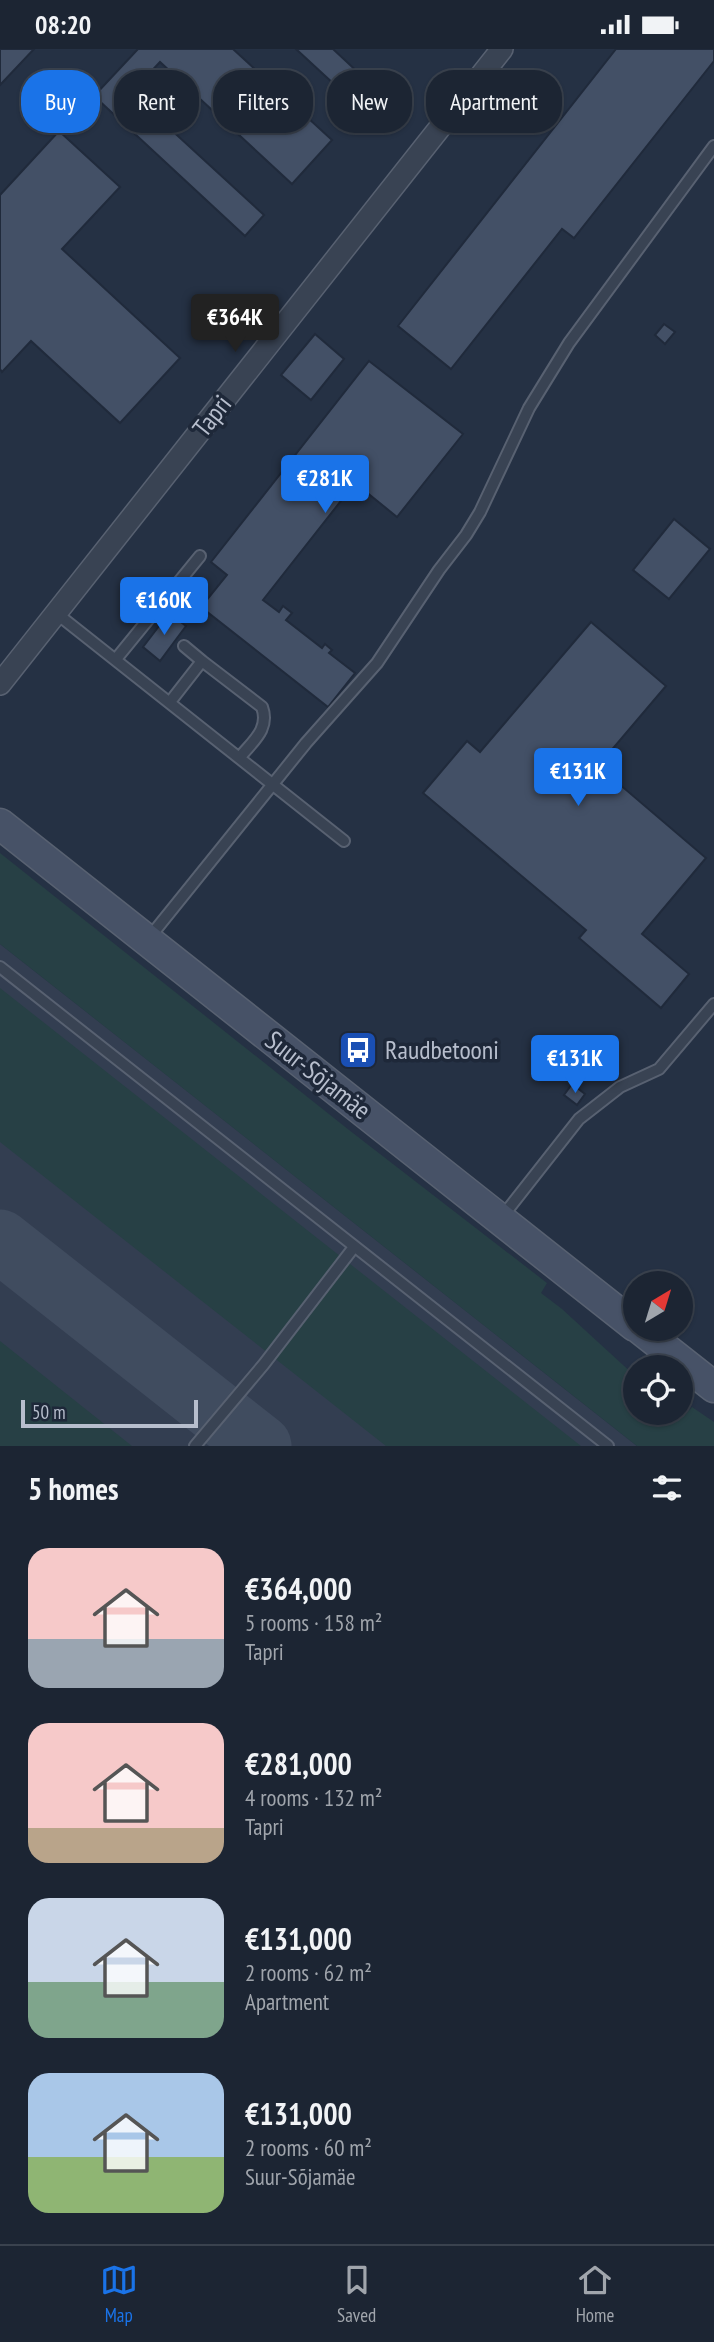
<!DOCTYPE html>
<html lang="en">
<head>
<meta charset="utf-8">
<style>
  body { margin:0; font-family:"PT Sans Narrow",sans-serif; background:#252d3b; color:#f1f3f6; height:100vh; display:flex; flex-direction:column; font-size:26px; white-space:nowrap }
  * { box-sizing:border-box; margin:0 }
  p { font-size:23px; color:#a0a5ac }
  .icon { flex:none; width:38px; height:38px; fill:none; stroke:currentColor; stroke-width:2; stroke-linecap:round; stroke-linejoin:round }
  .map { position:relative; height:1397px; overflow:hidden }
  .panel { display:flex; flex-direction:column; background:#1c2533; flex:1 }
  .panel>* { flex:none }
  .guide { position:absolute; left:21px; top:21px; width:672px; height:63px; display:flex; gap:14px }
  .needle { width:46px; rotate:38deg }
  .tools { position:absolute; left:623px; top:1222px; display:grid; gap:14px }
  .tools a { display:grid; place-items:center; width:70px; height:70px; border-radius:50%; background:#1c2533; box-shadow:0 2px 5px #0004,0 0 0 2px #3a424e; font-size:35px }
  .scale { position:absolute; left:21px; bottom:18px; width:177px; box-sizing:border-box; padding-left:7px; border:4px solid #b7becd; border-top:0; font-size:19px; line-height:24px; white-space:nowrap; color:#b7becd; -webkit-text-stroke:5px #1e2839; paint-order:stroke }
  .price { position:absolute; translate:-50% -60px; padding:0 16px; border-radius:7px; background:#1a73e8; color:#fff; font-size:23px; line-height:46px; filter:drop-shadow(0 2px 4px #0008) }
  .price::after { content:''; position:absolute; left:50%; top:42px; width:21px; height:16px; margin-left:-10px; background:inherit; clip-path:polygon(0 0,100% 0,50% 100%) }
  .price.on { background:#222; color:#fff }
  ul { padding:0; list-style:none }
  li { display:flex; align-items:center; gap:21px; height:175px; padding:0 28px }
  li span { display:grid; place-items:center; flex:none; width:196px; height:140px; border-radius:21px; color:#555 }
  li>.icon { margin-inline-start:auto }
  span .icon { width:84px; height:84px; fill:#fffc; stroke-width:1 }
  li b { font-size:30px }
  h2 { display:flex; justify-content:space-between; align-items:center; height:84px; padding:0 28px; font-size:30px }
  .tag { padding:0 24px; border-radius:28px; background:#1c2533; box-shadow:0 2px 5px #0004,0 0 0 2px #3a424e; font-size:24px; line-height:63px }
  .tag.on { background:#1a73e8; color:#fff }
  .status { display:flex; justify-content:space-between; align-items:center; height:49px; padding:0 35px; background:#1c2533; direction:ltr }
  .status svg { height:19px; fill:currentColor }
  .tab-bar { display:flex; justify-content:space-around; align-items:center; height:98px; border-top:2px solid #3a424e; background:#1c2533; font-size:19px; color:#a0a5ac }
  .tab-bar a { display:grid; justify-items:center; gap:4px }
  .tab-bar .on { color:#1a73e8 }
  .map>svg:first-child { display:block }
  .airport { fill:#333e51 }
  .green { fill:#274045 }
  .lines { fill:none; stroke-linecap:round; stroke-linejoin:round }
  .taxiway { stroke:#404c5f; stroke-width:63 }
  .building { fill:#435066; stroke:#202a3b; stroke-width:2 }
  .lane-casing { stroke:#586171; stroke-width:14 }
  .street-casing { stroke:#586171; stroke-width:24 }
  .secondary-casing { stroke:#586171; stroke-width:33 }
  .lane { stroke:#394353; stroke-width:10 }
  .street { stroke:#394353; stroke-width:21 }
  .secondary { stroke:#475267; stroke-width:30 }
  .labels { text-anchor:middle; stroke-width:7; stroke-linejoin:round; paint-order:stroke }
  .street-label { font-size:26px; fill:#b7becd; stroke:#1e2839 }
  .poi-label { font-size:26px; fill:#b7becd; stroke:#1e2839; text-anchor:start }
</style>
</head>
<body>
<div class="status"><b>08:20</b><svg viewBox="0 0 49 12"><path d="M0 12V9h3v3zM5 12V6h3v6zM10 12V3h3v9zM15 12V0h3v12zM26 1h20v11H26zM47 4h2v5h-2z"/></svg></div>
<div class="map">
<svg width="714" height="1397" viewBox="0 0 714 1397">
  <rect width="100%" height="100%" fill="#253144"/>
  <!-- airport -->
  <path class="airport" d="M0 895 145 1009 637 1397H0Z"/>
  <!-- green -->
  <path class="green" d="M0 804 349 1081 547 1234 541 1244 562 1260 635 1327V1363L681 1362 685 1366 692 1358 714 1373V1397H637L0 895Z
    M0 939 581 1397H386L0 1093Z
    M0 1292 132 1397H0Z"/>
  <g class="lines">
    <!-- taxiway -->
    <path class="taxiway" d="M0 1192 260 1397"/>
  </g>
  <!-- building -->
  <path class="building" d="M0 0H34L0 36Z
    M138 0H233L332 91 292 135 160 13 131 44 264 166 245 187 94 47Z
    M296 0H333L378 42 361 60Z
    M616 0H714V12L574 189 562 180 451 320 398 277Z
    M59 82 120 138 62 200 180 309 120 374 31 292 2 323 0 320V146Z
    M664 275 675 283 665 295 655 286Z
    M315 285 344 310 311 351 281 326Z
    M369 312 463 385 397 468 355 434 263 551 279 563 283 557 292 564 286 571 322 599 325 595 332 601 329 604 355 624 328 658 201 558 227 526 211 513Z
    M674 470 710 500 669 550 633 521Z
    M169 564 186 577 160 612 143 598Z
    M591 573 666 637 598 717 706 809 642 885 689 925 661 959 579 889 586 881 423 744 467 692 480 703Z
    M572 1035 585 1045 577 1056 564 1046Z"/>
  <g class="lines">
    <!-- lane casing -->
    <g class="lane-casing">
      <path id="lane" d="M56 564 344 792
        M184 597 202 612
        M116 610 200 507
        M170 653 202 612 262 658C270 680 253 692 240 708
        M149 889 306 694 377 614 439 521 466 486 480 463 529 359 569 294 714 97
        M0 918 608 1397
        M502 1168 579 1070 620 1038 659 1020 714 955
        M195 1397 264 1315 354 1198"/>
    </g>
    <!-- street casing -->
    <g class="street-casing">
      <path id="street" d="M0 635 502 0"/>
    </g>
    <!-- secondary casing -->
    <g class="secondary-casing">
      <path id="secondary" d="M0 775 635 1277
        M639 1279 714 1338"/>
    </g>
    <!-- lane -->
    <use href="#lane" class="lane"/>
    <!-- street -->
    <use href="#street" class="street"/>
    <!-- secondary -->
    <use href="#secondary" class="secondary"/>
  </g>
  <!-- icons -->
  <defs>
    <g id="bus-square" transform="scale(2.0125)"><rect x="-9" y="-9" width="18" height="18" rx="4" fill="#1a4fb4" stroke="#1e2839"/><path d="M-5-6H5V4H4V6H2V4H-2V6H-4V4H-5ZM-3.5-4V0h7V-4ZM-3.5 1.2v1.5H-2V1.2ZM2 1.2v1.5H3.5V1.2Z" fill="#fff"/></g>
  </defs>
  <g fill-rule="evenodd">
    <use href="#bus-square" x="358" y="1001"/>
  </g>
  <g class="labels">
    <!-- street labels -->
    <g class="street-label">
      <text transform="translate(212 367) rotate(-52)" y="9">Tapri</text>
      <text transform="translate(318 1026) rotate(38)" y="9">Suur-Sõjamäe</text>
    </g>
    <!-- poi labels -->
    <g class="poi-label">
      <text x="385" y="1010">Raudbetooni</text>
    </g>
  </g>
</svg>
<div class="tools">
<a><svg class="needle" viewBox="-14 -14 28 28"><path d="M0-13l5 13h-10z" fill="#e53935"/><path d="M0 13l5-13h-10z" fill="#a0a5ac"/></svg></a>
<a><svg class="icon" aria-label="locate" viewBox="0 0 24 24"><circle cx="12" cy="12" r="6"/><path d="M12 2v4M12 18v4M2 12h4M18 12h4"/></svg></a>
</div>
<div class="scale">50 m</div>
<b class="price on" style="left:235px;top:305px">€364K</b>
<b class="price" style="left:325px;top:466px">€281K</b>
<b class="price" style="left:164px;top:588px">€160K</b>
<b class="price" style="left:578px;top:759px">€131K</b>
<b class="price" style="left:575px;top:1046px">€131K</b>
<div class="guide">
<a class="tag on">Buy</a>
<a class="tag">Rent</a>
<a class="tag">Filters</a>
<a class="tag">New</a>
<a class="tag">Apartment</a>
</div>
</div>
<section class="panel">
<h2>5 homes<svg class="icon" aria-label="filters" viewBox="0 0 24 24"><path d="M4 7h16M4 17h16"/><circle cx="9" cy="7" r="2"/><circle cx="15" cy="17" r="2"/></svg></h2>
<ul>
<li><span style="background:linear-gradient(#f6c9c9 65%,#9aa5b1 0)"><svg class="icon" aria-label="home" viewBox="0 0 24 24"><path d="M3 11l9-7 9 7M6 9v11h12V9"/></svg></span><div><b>€364,000</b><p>5 rooms · 158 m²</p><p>Tapri</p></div></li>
<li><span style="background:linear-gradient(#f6c9c9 75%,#b9a48a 0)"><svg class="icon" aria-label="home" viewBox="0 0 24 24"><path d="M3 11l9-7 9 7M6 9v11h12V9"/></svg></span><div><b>€281,000</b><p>4 rooms · 132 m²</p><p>Tapri</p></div></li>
<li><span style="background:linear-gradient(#c9d6e8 60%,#7fa58c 0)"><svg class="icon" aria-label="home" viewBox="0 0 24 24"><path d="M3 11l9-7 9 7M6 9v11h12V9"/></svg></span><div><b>€131,000</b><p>2 rooms · 62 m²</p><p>Apartment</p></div></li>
<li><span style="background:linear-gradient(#a9c7e8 60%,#8fb573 0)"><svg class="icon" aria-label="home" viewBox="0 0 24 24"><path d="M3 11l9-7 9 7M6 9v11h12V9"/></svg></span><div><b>€131,000</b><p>2 rooms · 60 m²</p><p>Suur-Sõjamäe</p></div></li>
</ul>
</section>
<nav class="tab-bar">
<a class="on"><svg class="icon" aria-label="map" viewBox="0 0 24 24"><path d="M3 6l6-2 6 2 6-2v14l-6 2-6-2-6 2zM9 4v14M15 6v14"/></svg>Map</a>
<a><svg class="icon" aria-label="saved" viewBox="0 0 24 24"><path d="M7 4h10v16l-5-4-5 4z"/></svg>Saved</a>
<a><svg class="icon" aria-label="home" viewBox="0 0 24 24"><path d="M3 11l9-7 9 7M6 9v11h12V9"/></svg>Home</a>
</nav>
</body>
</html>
